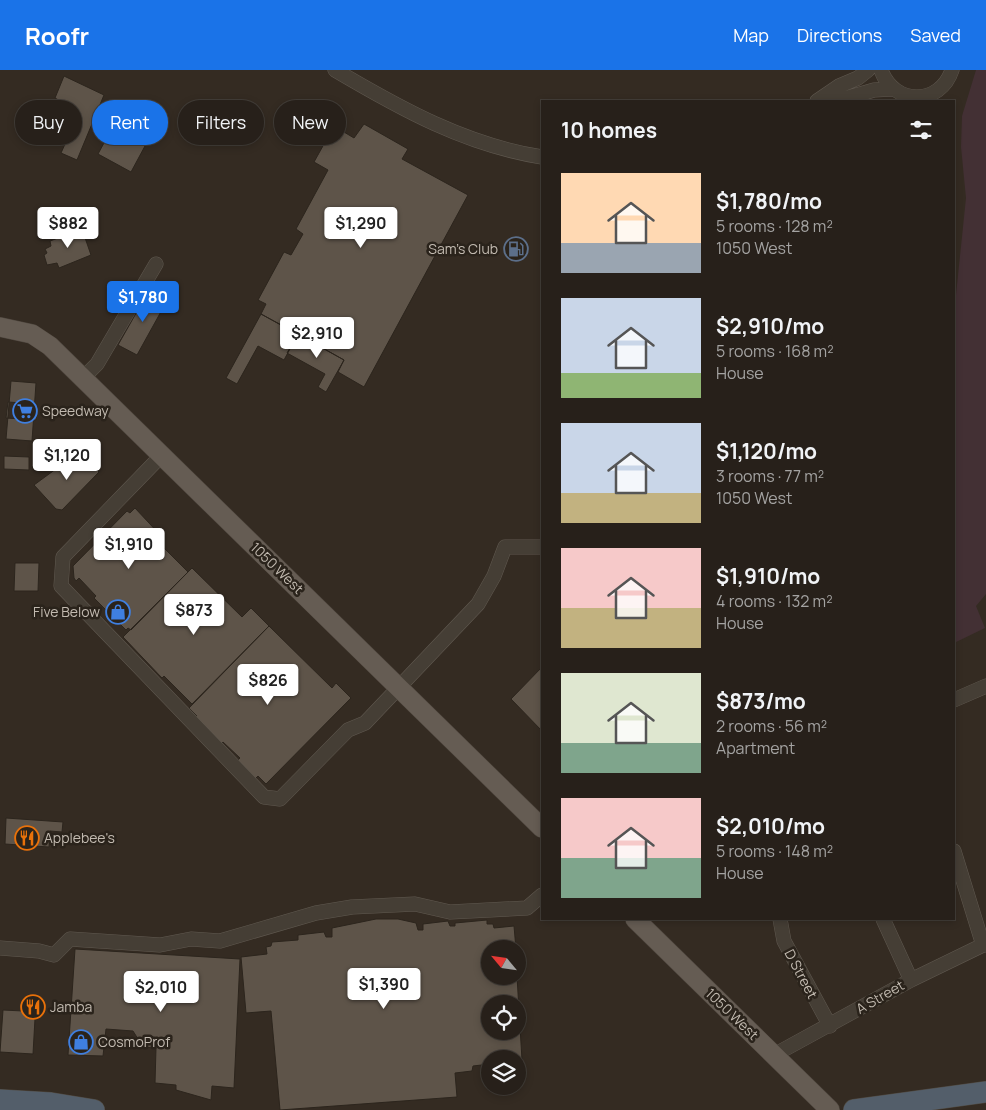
<!DOCTYPE html>
<html lang="en">
<head>
<meta charset="utf-8">
<style>
  body { margin:0; font-family:Manrope,sans-serif; background:#2f2823; color:#f1f3f6; height:100vh; display:flex; flex-direction:column; font-size:19px; white-space:nowrap }
  * { box-sizing:border-box; margin:0 }
  p { font-size:16px; color:#a4a3a2 }
  .icon { flex:none; width:28px; height:28px; fill:none; stroke:currentColor; stroke-width:2; stroke-linecap:round; stroke-linejoin:round }
  .map { position:relative; flex:1; overflow:hidden }
  .panel { position:absolute; left:541px; top:30px; width:414px; height:820px; display:flex; flex-direction:column; background:#27201a; border-radius:0px; box-shadow:0 2px 8px #0003,0 0 0 1px #433e39 }
  .panel>* { flex:none }
  .top-card { position:absolute; left:15px; top:30px; width:451px; height:45px; display:flex; gap:10px }
  .needle { width:32px; rotate:299deg }
  .tools { position:absolute; left:481px; top:870px; display:grid; gap:10px }
  .tools a { display:grid; place-items:center; width:45px; height:45px; border-radius:50%; background:#27201a; box-shadow:0 2px 8px #0003,0 0 0 1px #433e39; font-size:25px }
  .price { position:absolute; translate:-50% -42px; padding:0 11px; border-radius:5px; background:#fff; color:#222; font-size:16px; line-height:32px; filter:drop-shadow(0 1px 2px #0008) }
  .price::after { content:''; position:absolute; left:50%; top:30px; width:15px; height:11px; margin-left:-8px; background:inherit; clip-path:polygon(0 0,100% 0,50% 100%) }
  .price.current { background:#1a73e8; color:#fff }
  ul { padding:0; list-style:none }
  li { display:flex; align-items:center; gap:15px; height:125px; padding:0 20px }
  li span { display:grid; place-items:center; flex:none; width:140px; height:100px; border-radius:0px; color:#555 }
  li>.icon { margin-inline-start:auto }
  span .icon { width:60px; height:60px; fill:#fffc; stroke-width:1 }
  li b { font-size:21px }
  h2 { display:flex; justify-content:space-between; align-items:center; height:60px; padding:0 20px; font-size:21px }
  .tag { padding:0 18px; border-radius:22px; background:#27201a; box-shadow:0 2px 8px #0003,0 0 0 1px #433e39; font-size:18px; line-height:45px }
  .tag.current { background:#1a73e8; color:#fff }
  header { display:flex; align-items:center; gap:30px; box-sizing:border-box; height:70px; padding:0 25px; background:#1a73e8; color:#fff }
  header strong { font-size:24px }
  nav { display:flex; gap:28px; margin-inline-start:auto; font-size:18px }
  .map>svg:first-child { display:block }
  .grass { fill:#433034 }
  .building { fill:#5e5449; stroke:#2c251d; fill-rule:evenodd }
  .lines { fill:none; stroke-linecap:round; stroke-linejoin:round }
  .minor-casing { stroke:#605950; stroke-width:15 }
  .major-casing { stroke:#4f473f; stroke-width:20 }
  .highway-casing { stroke:#504940; stroke-width:22 }
  .minor { stroke:#453e35; stroke-width:14 }
  .major { stroke:#655c53; stroke-width:19 }
  .highway { stroke:#535e6a; stroke-width:21 }
  .labels { text-anchor:middle; stroke-width:5; stroke-linejoin:round; paint-order:stroke }
  .poi-label { font-size:14px; fill:#c2bab0; stroke:#2a231b; text-anchor:start }
  .street-label { font-size:14px; fill:#c2bab0; stroke:#2a231b }
</style>
</head>
<body>
<header>
<strong>Roofr</strong>
<nav><a>Map</a><a>Directions</a><a>Saved</a></nav>
</header>
<div class="map">
<svg width="986" height="1040" viewBox="0 0 986 1040">
  <rect width="100%" height="100%" fill="#342b22"/>
  <!-- grass -->
  <path class="grass" d="M976 0H986V524L976 536 985 558 954 573V483L956 460 954 454V244L966 128 961 77 962 46Z"/>
  <!-- building -->
  <path class="building" d="M64 6 104 25 77 90 61 83 65 74 56 70 60 58 53 53 62 32 55 28Z
    M364 54 408 79 402 89 468 125 364 317 338 302 344 290 261 244 266 234 258 230 284 182 291 185 303 164 296 159 328 100 314 92 334 56 354 68Z
    M112 58 145 76 131 102 98 84Z
    M82 159 91 185 59 198 57 193 47 195 44 185 47 183 45 179 51 176 50 171Z
    M156 222 168 229 137 285 118 275 143 231Z
    M261 244 298 264 284 290 258 276 237 314 226 308Z
    M298 264 344 290 326 322 318 317 325 304 287 283Z
    M11 311 36 313 32 371 6 369Z
    M8 332 37 334 36 350 6 348Z
    M79 382 99 402 62 440 56 439 34 415Z
    M4 386 29 387V400L4 399Z
    M135 438 163 468V477L188 502 131 560 128 558 126 560 94 528 96 526 79 508 76 511 74 508 73 496 127 441 130 443Z
    M15 493H39L38 521H14Z
    M192 498 242 547 251 538 269 556 192 634 164 606 162 608 123 567Z
    M269 556 332 618 336 613 351 628 266 714 258 706 255 709 237 691 240 688 223 672 221 674 194 649 197 646 189 638Z
    M542 597V661L511 629Z
    M6 748 63 752 62 762 50 761 49 777 5 774Z
    M376 849H398L416 853 418 860H423V854L448 851 450 856H455V853L487 850V854H493L494 858 514 856 516 879H490V906H517L522 990 490 989V994L473 996 472 1001 455 1003 457 1027 280 1040 271 941 246 943 241 887 267 884 266 877 271 876 272 872 298 870V865L324 862 326 867H332V858ZM490 934H518V961H490Z
    M75 879 240 889 234 1018 212 1016 211 1030 176 1020V1015L155 1013 156 978 143 977 133 961 106 959 103 986 68 985Z
    M24 930 36 931 33 984 0 982 3 940 23 941Z"/>
  <g class="lines">
    <!-- minor casing -->
    <g class="minor-casing">
      <path id="minor" d="M335 0C401 39 466 75 542 87
        M881 0C894 36 940 36 952 0
        M817 31 839 16 858 8 868 0
        M836 31 874 20 892 19
        M83 308 97 294 156 194
        M161 386 63 487 61 516 264 727 280 729 348 660 365 653 478 534 494 506 505 477H542
        M954 630 986 616
        M954 781 983 875H986
        M780 849 784 871 830 956
        M883 849 911 910
        M0 878 39 881 54 885 70 869 160 875 191 869 220 871 316 843 352 837 415 834 450 842 527 838 542 825
        M774 985 911 910 983 875 986 871"/>
    </g>
    <!-- major casing -->
    <g class="major-casing">
      <path id="major" d="M0 257 32 264 50 276 542 758
        M635 849 830 1040"/>
    </g>
    <!-- highway casing -->
    <g class="highway-casing">
      <path id="highway" d="M0 1030 51 1033 94 1040
        M854 1040 986 1022"/>
    </g>
    <!-- minor -->
    <use href="#minor" class="minor"/>
    <!-- major -->
    <use href="#major" class="major"/>
    <!-- highway -->
    <use href="#highway" class="highway"/>
  </g>
  <!-- icons -->
  <defs>
    <g id="fuel-ring" transform="scale(1.25)"><circle r="9.5" fill="#2a231b" stroke="#5c6f8a" stroke-width="1.5"/><path d="M-5.5-6h7V0h2V4h1.3V-2.5L3-4.5l.8-.8L6-3V5H2.5V1h-1V6h-7ZM-4.2-4.7v3.2H.2V-4.7Z" fill="#5c6f8a"/></g>
    <g id="supermarket-ring" transform="scale(1.25)"><circle r="9.5" fill="#2a231b" stroke="#3f7fe0" stroke-width="1.5"/><path d="M-6-5.5h2.5l.6 2H6L4.5 2H-2.5L-4.4-4H-6ZM-1.5 3.2a1.3 1.3 0 1 0 .1 0ZM3 3.2a1.3 1.3 0 1 0 .1 0Z" fill="#3f7fe0"/></g>
    <g id="shop-ring" transform="scale(1.25)"><circle r="9.5" fill="#2a231b" stroke="#3f7fe0" stroke-width="1.5"/><path d="M-5-2.5h2.3a2.7 3.5 0 0 1 5.4 0H5L5.5 6h-11ZM-1.5-2.5h3a1.5 2.3 0 0 0-3 0Z" fill="#3f7fe0"/></g>
    <g id="restaurant-ring" transform="scale(1.25)"><circle r="9.5" fill="#2a231b" stroke="#e8710a" stroke-width="1.5"/><path d="M-5-6h1v4h1v-4h1v4h1v-4h1v5L-1.5 .5V6h-2V.5L-5-1ZM5-6V6H3V1.5H1.5Q1.5-4 5-6Z" fill="#e8710a"/></g>
  </defs>
  <g fill-rule="evenodd">
    <use href="#fuel-ring" x="516" y="179"/>
    <use href="#supermarket-ring" x="25" y="341"/>
    <use href="#shop-ring" x="118" y="542"/>
    <use href="#restaurant-ring" x="27" y="768"/>
    <use href="#restaurant-ring" x="33" y="937"/>
    <use href="#shop-ring" x="81" y="972"/>
  </g>
  <g class="labels">
    <!-- poi labels -->
    <g class="poi-label">
      <text x="498" y="184" text-anchor="end">Sam's Club</text>
      <text x="42" y="346">Speedway</text>
      <text x="100" y="547" text-anchor="end">Five Below</text>
      <text x="44" y="773">Applebee's</text>
      <text x="50" y="942">Jamba</text>
      <text x="98" y="977">CosmoProf</text>
    </g>
    <!-- street labels -->
    <g class="street-label">
      <text transform="translate(277 498) rotate(44)" y="5">1050 West</text>
      <text transform="translate(801 904) rotate(62)" y="5">D Street</text>
      <text transform="translate(880 927) rotate(-30)" y="5">A Street</text>
      <text transform="translate(732 944) rotate(44)" y="5">1050 West</text>
    </g>
  </g>
</svg>
<div class="tools">
<a><svg class="needle" viewBox="-14 -14 28 28"><path d="M0-13l5 13h-10z" fill="#e53935"/><path d="M0 13l5-13h-10z" fill="#a4a3a2"/></svg></a>
<a><svg class="icon" aria-label="locate" viewBox="0 0 24 24"><circle cx="12" cy="12" r="6"/><path d="M12 2v4M12 18v4M2 12h4M18 12h4"/></svg></a>
<a><svg class="icon" aria-label="layers" viewBox="0 0 24 24"><path d="M12 4l9 5-9 5-9-5zM3 14l9 5 9-5"/></svg></a>
</div>
<b class="price" style="left:68px;top:179px">$882</b>
<b class="price" style="left:361px;top:179px">$1,290</b>
<b class="price current" style="left:143px;top:253px">$1,780</b>
<b class="price" style="left:317px;top:289px">$2,910</b>
<b class="price" style="left:67px;top:411px">$1,120</b>
<b class="price" style="left:129px;top:500px">$1,910</b>
<b class="price" style="left:194px;top:566px">$873</b>
<b class="price" style="left:268px;top:636px">$826</b>
<b class="price" style="left:384px;top:940px">$1,390</b>
<b class="price" style="left:161px;top:943px">$2,010</b>
<div class="top-card">
<a class="tag">Buy</a>
<a class="tag current">Rent</a>
<a class="tag">Filters</a>
<a class="tag">New</a>
</div>
<section class="panel">
<h2>10 homes<svg class="icon" aria-label="filters" viewBox="0 0 24 24"><path d="M4 7h16M4 17h16"/><circle cx="9" cy="7" r="2"/><circle cx="15" cy="17" r="2"/></svg></h2>
<ul>
<li><span style="background:linear-gradient(#ffd9b3 70%,#9aa5b1 0)"><svg class="icon" aria-label="home" viewBox="0 0 24 24"><path d="M3 11l9-7 9 7M6 9v11h12V9"/></svg></span><div><b>$1,780/mo</b><p>5 rooms · 128 m²</p><p>1050 West</p></div></li>
<li><span style="background:linear-gradient(#c9d6e8 75%,#8fb573 0)"><svg class="icon" aria-label="home" viewBox="0 0 24 24"><path d="M3 11l9-7 9 7M6 9v11h12V9"/></svg></span><div><b>$2,910/mo</b><p>5 rooms · 168 m²</p><p>House</p></div></li>
<li><span style="background:linear-gradient(#c9d6e8 70%,#c2b280 0)"><svg class="icon" aria-label="home" viewBox="0 0 24 24"><path d="M3 11l9-7 9 7M6 9v11h12V9"/></svg></span><div><b>$1,120/mo</b><p>3 rooms · 77 m²</p><p>1050 West</p></div></li>
<li><span style="background:linear-gradient(#f6c9c9 60%,#c2b280 0)"><svg class="icon" aria-label="home" viewBox="0 0 24 24"><path d="M3 11l9-7 9 7M6 9v11h12V9"/></svg></span><div><b>$1,910/mo</b><p>4 rooms · 132 m²</p><p>House</p></div></li>
<li><span style="background:linear-gradient(#dfe7d0 70%,#7fa58c 0)"><svg class="icon" aria-label="home" viewBox="0 0 24 24"><path d="M3 11l9-7 9 7M6 9v11h12V9"/></svg></span><div><b>$873/mo</b><p>2 rooms · 56 m²</p><p>Apartment</p></div></li>
<li><span style="background:linear-gradient(#f6c9c9 60%,#7fa58c 0)"><svg class="icon" aria-label="home" viewBox="0 0 24 24"><path d="M3 11l9-7 9 7M6 9v11h12V9"/></svg></span><div><b>$2,010/mo</b><p>5 rooms · 148 m²</p><p>House</p></div></li>
</ul>
</section>
</div>
</body>
</html>
